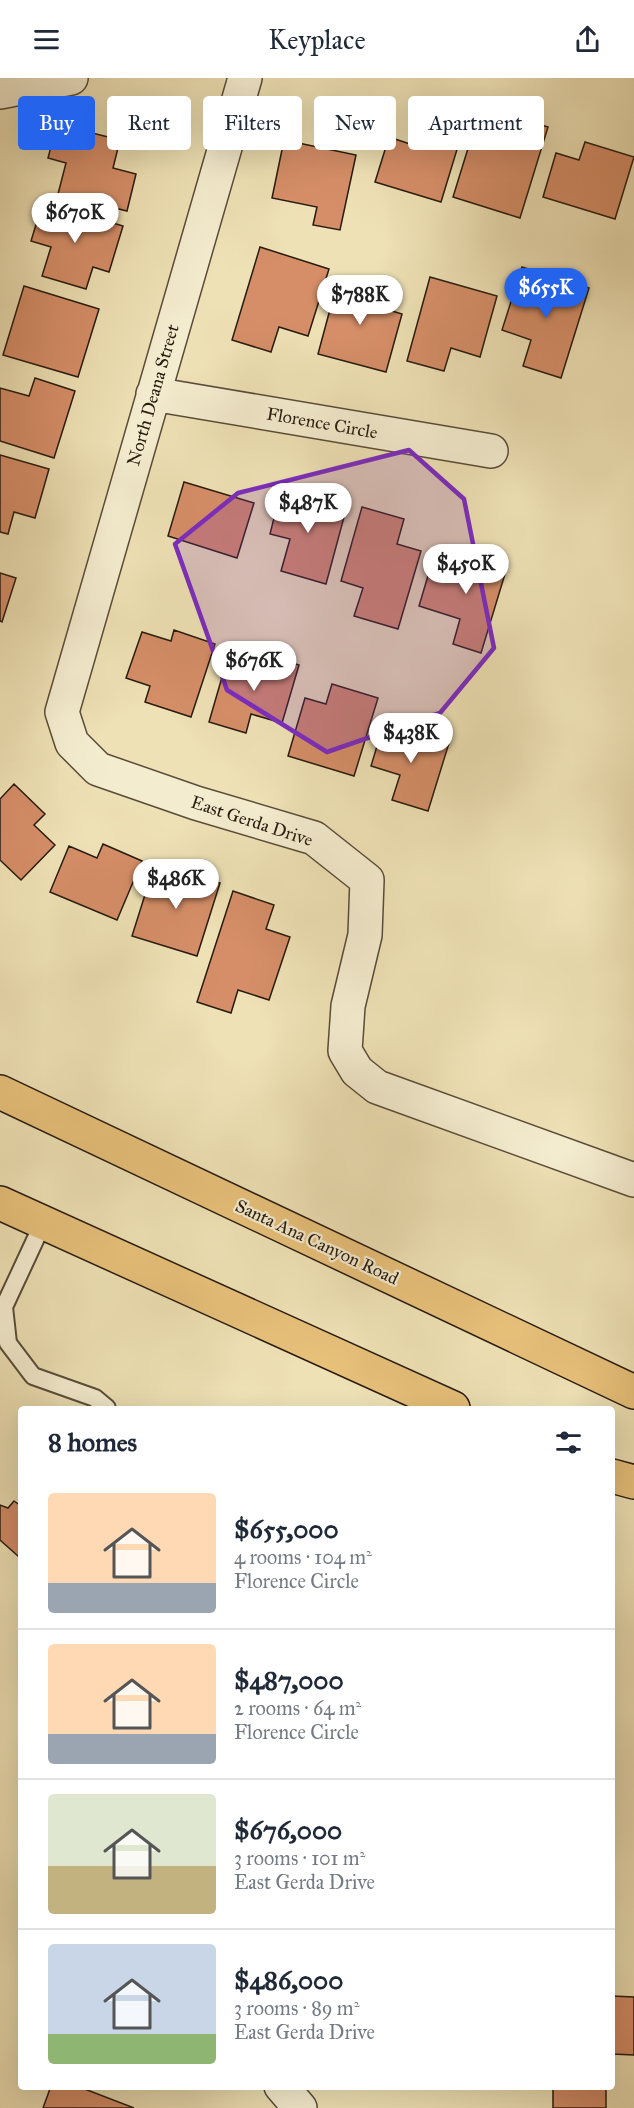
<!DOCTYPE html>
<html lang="en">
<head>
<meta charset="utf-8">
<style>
  body { margin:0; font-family:"IM FELL Great Primer",serif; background:#f6f6f7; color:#1f2937; height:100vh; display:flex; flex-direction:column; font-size:22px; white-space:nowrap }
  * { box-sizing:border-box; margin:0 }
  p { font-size:20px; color:#747a83 }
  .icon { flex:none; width:33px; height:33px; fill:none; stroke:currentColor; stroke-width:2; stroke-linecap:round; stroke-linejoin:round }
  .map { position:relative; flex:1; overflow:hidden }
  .panel { position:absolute; left:18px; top:1328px; width:597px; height:684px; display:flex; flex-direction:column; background:#fff; border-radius:6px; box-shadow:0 6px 24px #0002 }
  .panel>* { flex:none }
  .top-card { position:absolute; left:18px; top:18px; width:598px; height:54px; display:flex; gap:12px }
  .price { position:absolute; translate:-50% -51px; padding:0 14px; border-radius:21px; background:#fff; color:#222; font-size:20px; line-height:39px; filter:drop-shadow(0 2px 3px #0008) }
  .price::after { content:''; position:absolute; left:50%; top:36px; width:18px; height:14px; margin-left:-9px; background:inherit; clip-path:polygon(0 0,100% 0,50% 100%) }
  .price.on { background:#2563eb; color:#fff }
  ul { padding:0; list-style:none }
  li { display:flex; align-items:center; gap:18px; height:150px; padding:0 30px }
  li+li { border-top:2px solid #e0e1e3 }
  li span { display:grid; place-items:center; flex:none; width:168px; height:120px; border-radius:6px; color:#555 }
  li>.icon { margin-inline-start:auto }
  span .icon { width:72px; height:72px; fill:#fffc; stroke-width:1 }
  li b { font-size:26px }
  h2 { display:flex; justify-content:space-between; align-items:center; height:72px; padding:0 30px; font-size:26px }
  .chip { padding:0 21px; border-radius:6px; background:#fff; box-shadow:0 6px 24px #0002; font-size:21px; line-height:54px }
  .chip.on { background:#2563eb; color:#fff }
  header { display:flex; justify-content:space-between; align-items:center; height:78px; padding:0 30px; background:#fff; font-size:27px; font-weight:600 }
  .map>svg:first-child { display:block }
  .building { fill:#d58e68; stroke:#271b0f; stroke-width:1.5 }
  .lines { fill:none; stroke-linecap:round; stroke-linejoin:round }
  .service-casing { stroke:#594c38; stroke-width:20 }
  .minor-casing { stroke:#594c38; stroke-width:36 }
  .primary-casing { stroke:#271b0f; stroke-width:36 }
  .service { stroke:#f4eccf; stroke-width:16 }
  .minor { stroke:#f4eccf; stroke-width:33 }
  .primary { stroke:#e7c07a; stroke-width:33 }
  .marked { fill:#7b2cbf; fill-opacity:0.2; stroke:#7b2cbf; stroke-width:4.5; stroke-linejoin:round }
  .labels { text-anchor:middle; stroke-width:4.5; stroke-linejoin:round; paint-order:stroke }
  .street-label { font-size:18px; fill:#271b0f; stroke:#f4eccf }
</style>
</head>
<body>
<header><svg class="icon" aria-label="menu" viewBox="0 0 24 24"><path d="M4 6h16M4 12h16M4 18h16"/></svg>Keyplace<svg class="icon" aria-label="share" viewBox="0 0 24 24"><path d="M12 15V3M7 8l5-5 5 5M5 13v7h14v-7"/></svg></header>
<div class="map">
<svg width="634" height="2030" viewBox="0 0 634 2030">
  <rect width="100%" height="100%" fill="#eee1b5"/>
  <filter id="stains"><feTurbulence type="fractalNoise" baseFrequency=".00333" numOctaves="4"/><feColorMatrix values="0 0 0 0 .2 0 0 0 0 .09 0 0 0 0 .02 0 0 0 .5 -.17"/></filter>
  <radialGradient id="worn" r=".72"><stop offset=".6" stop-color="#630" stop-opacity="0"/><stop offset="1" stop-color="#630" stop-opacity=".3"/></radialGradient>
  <!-- building -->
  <path class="building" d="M505 36 548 49 520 140 453 119 474 51 498 58Z
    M421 42 462 55 441 124 375 104 389 59 413 67Z
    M57 46 120 62 113 90 136 96 127 133 58 116 66 85 48 80Z
    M284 62 356 77 340 152 313 147 317 129 272 120Z
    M585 64 634 79 615 141 543 119 556 75 579 82Z
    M43 124 123 148 109 194 93 189 86 211 42 198 51 169 31 163Z
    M260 169 329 191 308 258 279 249 271 274 232 262Z
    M522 189 589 210 561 300 523 288 531 262 502 252Z
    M339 198 387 211 382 230 402 236 386 294 318 276Z
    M430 199 497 218 480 279 451 270 444 293 407 283Z
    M24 208 99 231 78 299 3 277Z
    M35 300 75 313 54 380 0 363V310L29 318Z
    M0 377 49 391 35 440 14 434 8 456 0 454Z
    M184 404 254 425 237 480 168 458Z
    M281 412 347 428 326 506 281 493 290 461 270 456Z
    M362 429 404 441 397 466 421 473 398 551 354 538 363 510 341 503Z
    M463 473 508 486 481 575 453 566 460 541 419 528 433 481 459 488Z
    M0 495 16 500 2 544 0 543Z
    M174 552 215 566 191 639 145 624 150 608 126 600 142 554 171 563Z
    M257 575 299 587 282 645 251 636 246 655 209 644 227 582 252 590Z
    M332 606 378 620 354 698 288 678 305 620 326 626Z
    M384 645 449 665 428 733 392 722 400 697 371 688Z
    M14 706 45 736 34 747 55 767 21 802 0 782V721Z
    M103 766 142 783 117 842 50 814 69 768 97 780Z
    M155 785 220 805 197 878 132 858Z
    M233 813 274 827 266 851 290 859 269 922 238 912 231 935 197 924Z
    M14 1423 21 1428V1475L18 1478 0 1462V1427L8 1430Z
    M612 1918 634 1919V1977L612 1976Z
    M51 2008H77L134 2030H43Z
    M553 2008H606V2030H553Z"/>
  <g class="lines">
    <!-- service casing -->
    <g class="service-casing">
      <path id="service" d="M43 1145 4 1229 8 1265 33 1298 95 1320 107 1330"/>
    </g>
    <!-- minor casing -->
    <g class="minor-casing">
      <path id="minor" d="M245 0 62 634 72 665 98 691 196 725 314 760 367 802 365 857 348 928 345 973 357 993 377 1009 634 1102
        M0 14 71 0
        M153 316 491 373
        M281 2008 300 2030"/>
    </g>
    <!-- primary casing -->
    <g class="primary-casing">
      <path id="primary" d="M0 1014 634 1314
        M0 1125 453 1330
        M612 1398 634 1404"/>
    </g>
    <!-- service -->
    <use href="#service" class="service"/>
    <!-- minor -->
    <use href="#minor" class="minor"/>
    <!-- primary -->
    <use href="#primary" class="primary"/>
  </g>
  <!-- marked area -->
  <path class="marked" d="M409 372 464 421 494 570 440 635 327 674 227 612 175 466 238 415Z"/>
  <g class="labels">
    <!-- street labels -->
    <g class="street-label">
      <text transform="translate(153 317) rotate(-74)" y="6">North Deana Street</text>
      <text transform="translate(322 345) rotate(10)" y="6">Florence Circle</text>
      <text transform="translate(252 743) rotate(18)" y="6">East Gerda Drive</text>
      <text transform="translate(317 1164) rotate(25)" y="6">Santa Ana Canyon Road</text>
    </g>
  </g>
  <rect width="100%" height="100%" filter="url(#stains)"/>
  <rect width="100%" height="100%" fill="url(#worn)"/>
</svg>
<b class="price" style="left:75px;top:166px">$670K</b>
<b class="price on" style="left:546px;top:241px">$655K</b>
<b class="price" style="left:360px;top:248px">$788K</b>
<b class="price" style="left:308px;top:456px">$487K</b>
<b class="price" style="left:466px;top:517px">$450K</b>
<b class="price" style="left:254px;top:614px">$676K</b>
<b class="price" style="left:411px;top:686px">$438K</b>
<b class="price" style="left:176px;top:832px">$486K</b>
<div class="top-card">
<a class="chip on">Buy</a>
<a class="chip">Rent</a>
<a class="chip">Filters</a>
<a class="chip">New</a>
<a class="chip">Apartment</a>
</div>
<section class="panel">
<h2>8 homes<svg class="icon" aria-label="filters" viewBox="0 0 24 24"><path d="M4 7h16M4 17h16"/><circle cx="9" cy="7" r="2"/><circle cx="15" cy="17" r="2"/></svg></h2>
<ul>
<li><span style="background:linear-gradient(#ffd9b3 75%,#9aa5b1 0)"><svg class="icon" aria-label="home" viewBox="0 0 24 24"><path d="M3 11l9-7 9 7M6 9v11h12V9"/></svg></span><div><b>$655,000</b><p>4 rooms · 104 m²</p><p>Florence Circle</p></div></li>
<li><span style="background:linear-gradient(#ffd9b3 75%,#9aa5b1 0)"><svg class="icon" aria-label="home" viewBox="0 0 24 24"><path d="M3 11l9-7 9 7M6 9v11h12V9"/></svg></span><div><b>$487,000</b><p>2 rooms · 64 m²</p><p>Florence Circle</p></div></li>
<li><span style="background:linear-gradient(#dfe7d0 60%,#c2b280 0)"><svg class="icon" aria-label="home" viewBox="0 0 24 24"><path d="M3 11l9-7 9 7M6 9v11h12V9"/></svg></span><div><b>$676,000</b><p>3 rooms · 101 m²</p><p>East Gerda Drive</p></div></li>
<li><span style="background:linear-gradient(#c9d6e8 75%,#8fb573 0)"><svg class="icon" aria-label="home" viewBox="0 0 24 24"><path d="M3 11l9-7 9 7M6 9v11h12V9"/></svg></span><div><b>$486,000</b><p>3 rooms · 89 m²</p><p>East Gerda Drive</p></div></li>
</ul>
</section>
</div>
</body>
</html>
